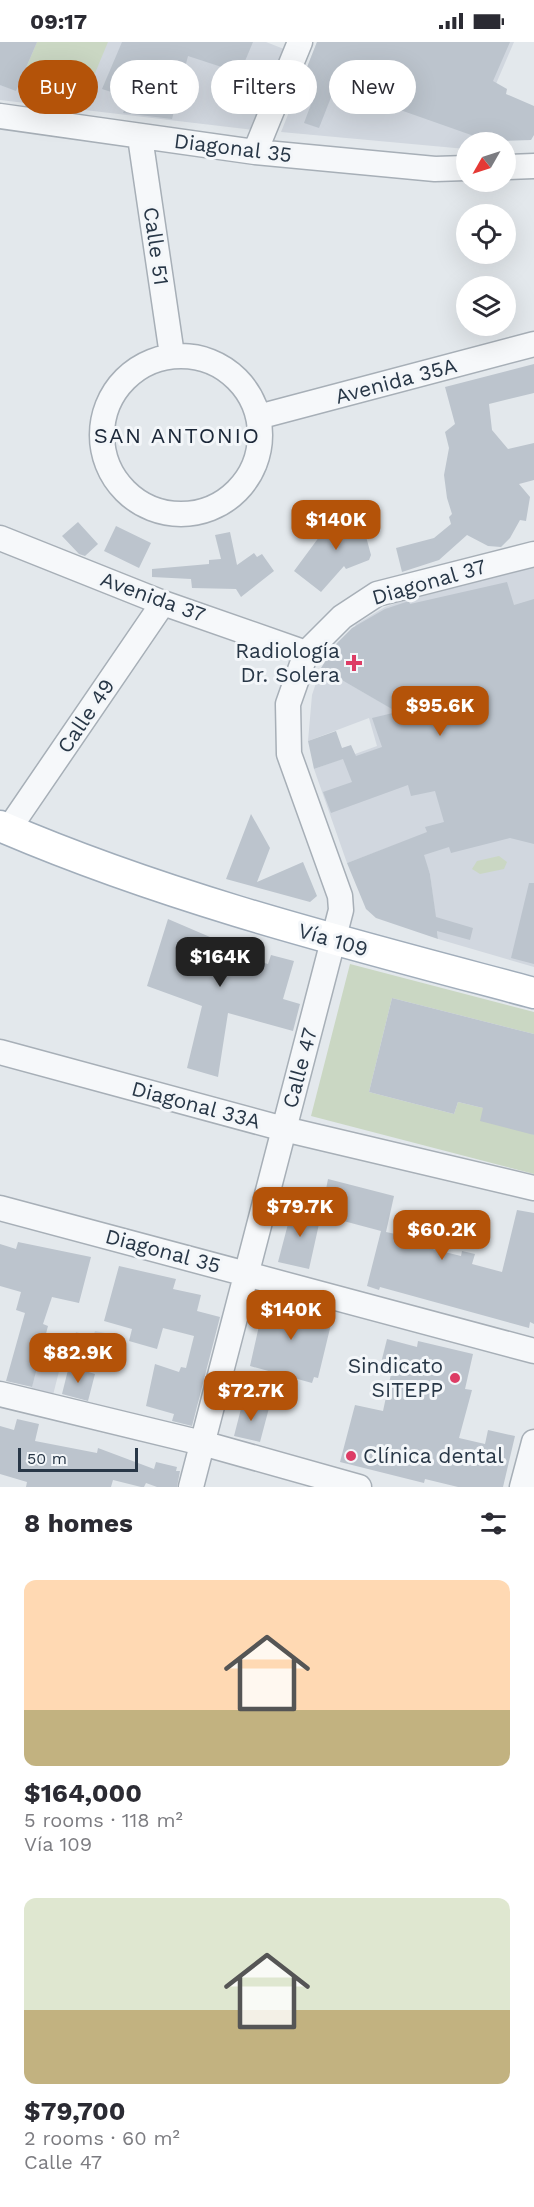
<!DOCTYPE html>
<html lang="en">
<head>
<meta charset="utf-8">
<style>
  body { margin:0; font-family:"Work Sans",sans-serif; background:#f2f2f3; color:#2b2b33; height:100vh; display:flex; flex-direction:column; font-size:22px; white-space:nowrap }
  * { box-sizing:border-box; margin:0 }
  p { font-size:20px; color:#7c7c81 }
  .icon { flex:none; width:33px; height:33px; fill:none; stroke:currentColor; stroke-width:2; stroke-linecap:round; stroke-linejoin:round }
  .map { position:relative; height:1445px; overflow:hidden }
  .drawer { display:flex; flex-direction:column; background:#fff; flex:1 }
  .drawer>* { flex:none }
  .top-card { position:absolute; left:18px; top:18px; width:498px; height:54px; display:flex; gap:12px }
  .needle { width:39px; rotate:231deg }
  .buttons { position:absolute; left:456px; top:90px; display:grid; gap:12px }
  .buttons a { display:grid; place-items:center; width:60px; height:60px; border-radius:50%; background:#fff; box-shadow:0 6px 24px #0002; font-size:30px }
  .scale { position:absolute; left:18px; bottom:15px; width:120px; box-sizing:border-box; padding-left:6px; border:3px solid #283747; border-top:0; font-size:16px; line-height:21px; white-space:nowrap; color:#283747; -webkit-text-stroke:4px #f3f6f9; paint-order:stroke }
  .price { position:absolute; translate:-50% -51px; padding:0 14px; border-radius:12px; background:#b45309; color:#fff; font-size:20px; line-height:39px; filter:drop-shadow(0 2px 3px #0008) }
  .price::after { content:''; position:absolute; left:50%; top:36px; width:18px; height:14px; margin-left:-9px; background:inherit; clip-path:polygon(0 0,100% 0,50% 100%) }
  .price.current { background:#222; color:#fff }
  ul { padding:0; list-style:none }
  li { display:grid; align-content:center; gap:12px; height:318px; padding:0 24px }
  li span { display:grid; place-items:center; height:186px; border-radius:12px; color:#555 }
  li>.icon { margin-inline-start:auto }
  span .icon { width:108px; height:108px; fill:#fffc; stroke-width:1 }
  li b { font-size:26px }
  h2 { display:flex; justify-content:space-between; align-items:center; height:72px; padding:0 24px; font-size:26px }
  .chip { padding:0 21px; border-radius:27px; background:#fff; box-shadow:0 6px 24px #0002; font-size:21px; line-height:54px }
  .chip.current { background:#b45309; color:#fff }
  .status { display:flex; justify-content:space-between; align-items:center; height:42px; padding:0 30px; background:#fff; direction:ltr }
  .status svg { height:16px; fill:currentColor }
  .map>svg:first-child { display:block }
  .built { fill:#d1d7df }
  .green { fill:#cad7c3 }
  .building { fill:#bcc4cd }
  .lines { fill:none; stroke-linecap:round; stroke-linejoin:round }
  .minor-casing { stroke:#a7afb7; stroke-width:27 }
  .major-casing { stroke:#a1adba; stroke-width:33 }
  .minor { stroke:#f6f8fa; stroke-width:24 }
  .major { stroke:#fff; stroke-width:30 }
  .poi-dot { fill:#dd3c65; stroke:#f3f6f9; stroke-width:2 }
  .labels { text-anchor:middle; stroke-width:6; stroke-linejoin:round; paint-order:stroke }
  .street-label { font-size:21px; fill:#283747; stroke:#f3f6f9 }
  .poi-label { font-size:21px; fill:#283747; stroke:#f3f6f9; text-anchor:end }
  .neighbourhood-label { font-size:22px; letter-spacing:1.5px; fill:#1b2738; stroke:#f3f6f9 }
</style>
</head>
<body>
<div class="status"><b>09:17</b><svg viewBox="0 0 49 12"><path d="M0 12V9h3v3zM5 12V6h3v6zM10 12V3h3v9zM15 12V0h3v12zM26 1h20v11H26zM47 4h2v5h-2z"/></svg></div>
<div class="map">
<svg width="534" height="1445" viewBox="0 0 534 1445">
  <rect width="100%" height="100%" fill="#e3e8ec"/>
  <!-- built -->
  <path class="built" d="M0 0H266L284 7 254 88 0 58Z
    M317 0H514L471 100H466V107L281 90Z
    M534 524V925L438 897 430 832 416 795 347 821 314 727 377 704 369 676 308 699 312 653 321 626 396 669 407 652 355 583 385 565 408 557Z
    M95 1289 105 1291 97 1322 69 1315 76 1290 93 1295Z
    M45 1297 66 1302 53 1353 31 1347Z"/>
  <!-- green -->
  <path class="green" d="M37 0H108L85 55 24 31Z
    M499 814 507 820 504 827 480 832 472 827 477 819Z
    M350 922 534 970V992L392 956 369 1050 454 1072 458 1060 483 1066 534 1093V1132L311 1074Z"/>
  <!-- building -->
  <path class="building" d="M0 0H37L16 49 0 43Z
    M122 0H253L240 31 188 14 172 77 123 71 130 56 102 47Z
    M317 0H510L493 39 507 47 506 52 534 64V93L531 98 471 100 474 94 335 45 319 86 304 81 313 57 297 51Z
    M534 322V351L489 362 492 388 508 407 534 401V438L519 442 530 455 526 479 520 478 510 496 501 505 488 504 467 493 439 518 402 530 396 506 434 496 451 482 449 475 452 472 447 456 444 433 449 406 445 390 455 382 445 345Z
    M358 465 371 513 369 518 346 527 344 524 321 550 294 529 325 487Z
    M78 480 98 502 85 514 79 512 62 494Z
    M116 484 151 501 139 526 104 509Z
    M230 490 237 523 254 511 257 515 262 512 274 529 241 555 236 547 192 546 191 537 152 535V527L209 522V518L221 517 215 493Z
    M507 540 514 563 534 557V802L510 796 451 811 449 805 424 813 430 832 436 875 473 886 470 898 437 889 438 897 376 876 366 867 347 821 427 790 425 785 444 780 435 749 411 754 408 743 331 771 323 750 352 740 343 717 314 727 308 699 336 689 342 706 351 703 356 714 382 705 372 676 397 670 321 626 337 601 352 586 385 567 409 559 410 562Z
    M251 772 270 806 257 840 303 820 317 854 310 860 226 837Z
    M529 841H534V922L511 916Z
    M168 877 245 910 244 915 268 922 271 913 294 919 283 957 300 962 293 989 228 971 218 1035 187 1026 202 964 147 944Z
    M392 956 534 992V1093L480 1079 483 1066 458 1060 454 1072 369 1050Z
    M328 1137 394 1154 386 1190 414 1196 412 1202 461 1214 462 1209 475 1212 472 1222 502 1230 517 1168 534 1171V1282L530 1280 529 1286 380 1245 379 1248 367 1244 381 1189 321 1173Z
    M293 1163 321 1173 309 1227 278 1220Z
    M18 1200 91 1215 79 1261 52 1255 43 1282 48 1284 32 1345 6 1339 25 1271 16 1268 21 1250 0 1244V1202L16 1207Z
    M119 1224 176 1237 173 1247 201 1253 197 1269 220 1275 192 1384 172 1379 174 1372 146 1364 155 1322 179 1330 181 1325 186 1326 194 1294 163 1286 157 1307 129 1299 132 1287 104 1279Z
    M265 1257 333 1274 318 1336 314 1335 312 1341 250 1324Z
    M387 1297 417 1305 418 1299 473 1312 465 1347 472 1348 459 1396 485 1402 488 1388 515 1394 503 1445H458L425 1437 424 1441 340 1420 355 1363 383 1369 391 1332 379 1329Z
    M69 1324 95 1332 88 1359 62 1352Z
    M243 1359 269 1366 260 1400 234 1394Z
    M17 1377 39 1382 35 1399 97 1411 98 1406 154 1427 156 1420 177 1425 176 1429H180L177 1445H157L146 1441 144 1445H141L113 1438 111 1445H26L27 1440 0 1432V1384L14 1388Z"/>
  <g class="lines">
    <!-- minor casing -->
    <g class="minor-casing">
      <path id="minor" d="M0 74 255 110 435 127 466 126
        M140 95 172 313
        M255 110 300 0
        M506 125 534 124
        M102 393a79 79 0 1 1 158 0a79 79 0 1 1-158 0Z
        M258 375 534 302
        M0 496 163 561 306 611
        M8 788 163 561
        M0 1010 284 1087 534 1146
        M0 1166 534 1309
        M0 1352 202 1401 359 1445
        M191 1445 341 868 340 854 289 712 288 662 306 611 342 575 377 552 534 512
        M522 1445 534 1400"/>
    </g>
    <!-- major casing -->
    <g class="major-casing">
      <path id="major" d="M0 784C172 858 354 903 534 951"/>
    </g>
    <!-- minor -->
    <use href="#minor" class="minor"/>
    <!-- major -->
    <use href="#major" class="major"/>
  </g>
  <!-- markers -->
  <g class="poi-dot">
    <path d="M351 612h6v6h6v6h-6v6h-6v-6h-6v-6h6z"/>
    <circle cx="455" cy="1336" r="6"/>
    <circle cx="351" cy="1414" r="6"/>
  </g>
  <g class="labels">
    <!-- street labels -->
    <g class="street-label">
      <text transform="translate(233 106) rotate(7)" y="7">Diagonal 35</text>
      <text transform="translate(156 204) rotate(82)" y="7">Calle 51</text>
      <text transform="translate(396 339) rotate(-15)" y="7">Avenida 35A</text>
      <text transform="translate(429 540) rotate(-16)" y="7">Diagonal 37</text>
      <text transform="translate(153 555) rotate(20)" y="7">Avenida 37</text>
      <text transform="translate(86 674) rotate(-56)" y="7">Calle 49</text>
      <text transform="translate(333 898) rotate(16)" y="7">Vía 109</text>
      <text transform="translate(300 1026) rotate(-75)" y="7">Calle 47</text>
      <text transform="translate(196 1063) rotate(15)" y="7">Diagonal 33A</text>
      <text transform="translate(163 1209) rotate(15)" y="7">Diagonal 35</text>
    </g>
    <!-- poi labels -->
    <g class="poi-label">
      <text x="340" y="616">Radiología<tspan x="340" dy="24">Dr. Solera</tspan></text>
      <text x="443" y="1331">Sindicato<tspan x="443" dy="24">SITEPP</tspan></text>
      <text x="363" y="1421" text-anchor="start">Clínica dental</text>
    </g>
    <!-- neighbourhood labels -->
    <g class="neighbourhood-label">
      <text x="177" y="401">SAN ANTONIO</text>
    </g>
  </g>
</svg>
<div class="buttons">
<a><svg class="needle" viewBox="-14 -14 28 28"><path d="M0-13l5 13h-10z" fill="#e53935"/><path d="M0 13l5-13h-10z" fill="#7c7c81"/></svg></a>
<a><svg class="icon" aria-label="locate" viewBox="0 0 24 24"><circle cx="12" cy="12" r="6"/><path d="M12 2v4M12 18v4M2 12h4M18 12h4"/></svg></a>
<a><svg class="icon" aria-label="layers" viewBox="0 0 24 24"><path d="M12 4l9 5-9 5-9-5zM3 14l9 5 9-5"/></svg></a>
</div>
<div class="scale">50 m</div>
<b class="price" style="left:336px;top:509px">$140K</b>
<b class="price" style="left:440px;top:695px">$95.6K</b>
<b class="price current" style="left:220px;top:946px">$164K</b>
<b class="price" style="left:300px;top:1196px">$79.7K</b>
<b class="price" style="left:442px;top:1219px">$60.2K</b>
<b class="price" style="left:291px;top:1299px">$140K</b>
<b class="price" style="left:78px;top:1342px">$82.9K</b>
<b class="price" style="left:251px;top:1380px">$72.7K</b>
<div class="top-card">
<a class="chip current">Buy</a>
<a class="chip">Rent</a>
<a class="chip">Filters</a>
<a class="chip">New</a>
</div>
</div>
<section class="drawer">
<h2>8 homes<svg class="icon" aria-label="filters" viewBox="0 0 24 24"><path d="M4 7h16M4 17h16"/><circle cx="9" cy="7" r="2"/><circle cx="15" cy="17" r="2"/></svg></h2>
<ul>
<li><span style="background:linear-gradient(#ffd9b3 70%,#c2b280 0)"><svg class="icon" aria-label="home" viewBox="0 0 24 24"><path d="M3 11l9-7 9 7M6 9v11h12V9"/></svg></span><div><b>$164,000</b><p>5 rooms · 118 m²</p><p>Vía 109</p></div></li>
<li><span style="background:linear-gradient(#dfe7d0 60%,#c2b280 0)"><svg class="icon" aria-label="home" viewBox="0 0 24 24"><path d="M3 11l9-7 9 7M6 9v11h12V9"/></svg></span><div><b>$79,700</b><p>2 rooms · 60 m²</p><p>Calle 47</p></div></li>
</ul>
</section>
</body>
</html>
